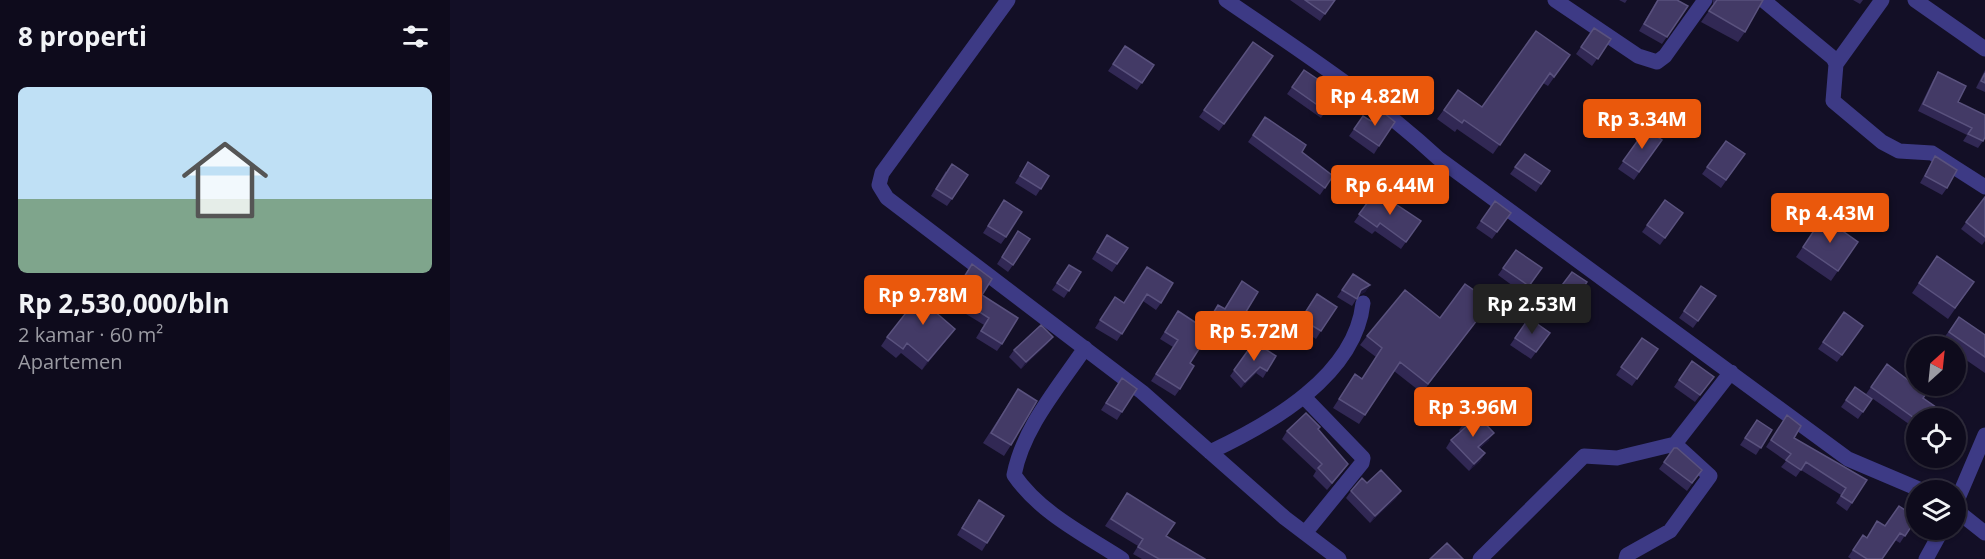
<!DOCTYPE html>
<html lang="id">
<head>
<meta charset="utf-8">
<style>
  body { margin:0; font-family:"Open Sans",sans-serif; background:#1c1929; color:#f1f3f6; height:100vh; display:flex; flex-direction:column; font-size:22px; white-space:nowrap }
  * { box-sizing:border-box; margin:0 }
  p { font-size:20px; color:#9b9ba3 }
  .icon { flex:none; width:33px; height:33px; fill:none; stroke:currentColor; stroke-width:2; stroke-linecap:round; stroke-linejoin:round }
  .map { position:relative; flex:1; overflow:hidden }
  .details { display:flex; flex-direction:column; background:#0e0b1c; width:450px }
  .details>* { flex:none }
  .needle { width:39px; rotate:27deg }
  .fabs { position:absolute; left:1456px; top:336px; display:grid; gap:12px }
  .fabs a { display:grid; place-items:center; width:60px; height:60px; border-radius:50%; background:#0e0b1c; box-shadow:0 2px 4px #0004,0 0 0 2px #2e2b3b; font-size:30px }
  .price { position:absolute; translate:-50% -51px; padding:0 14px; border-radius:6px; background:#ea580c; color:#fff; font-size:20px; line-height:39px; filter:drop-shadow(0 2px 3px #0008) }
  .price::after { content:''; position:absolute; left:50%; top:36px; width:18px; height:14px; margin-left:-9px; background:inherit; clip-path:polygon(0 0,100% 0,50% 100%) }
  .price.active { background:#222; color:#fff }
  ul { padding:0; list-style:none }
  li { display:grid; align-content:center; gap:12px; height:318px; padding:0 18px }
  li+li { border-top:2px solid #2e2b3b }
  li span { display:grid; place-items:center; height:186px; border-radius:9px; color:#555 }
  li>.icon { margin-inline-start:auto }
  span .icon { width:108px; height:108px; fill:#fffc; stroke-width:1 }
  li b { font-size:26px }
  h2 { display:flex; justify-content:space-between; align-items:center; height:72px; padding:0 18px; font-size:26px }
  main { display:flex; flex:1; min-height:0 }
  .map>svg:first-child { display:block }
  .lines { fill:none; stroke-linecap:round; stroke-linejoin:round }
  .street { stroke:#3d3a85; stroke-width:15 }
  .wall { fill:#312854 }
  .shaded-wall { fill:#1d163a }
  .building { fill:#433a66; stroke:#5a527e; stroke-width:1.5 }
</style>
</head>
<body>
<main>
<section class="details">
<h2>8 properti<svg class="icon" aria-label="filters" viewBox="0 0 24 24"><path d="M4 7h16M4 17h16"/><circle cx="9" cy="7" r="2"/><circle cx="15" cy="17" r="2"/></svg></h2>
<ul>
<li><span style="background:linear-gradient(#bfe0f5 60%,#7fa58c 0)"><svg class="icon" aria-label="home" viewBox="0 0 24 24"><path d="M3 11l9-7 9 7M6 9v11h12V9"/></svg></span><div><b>Rp 2,530,000/bln</b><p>2 kamar · 60 m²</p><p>Apartemen</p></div></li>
</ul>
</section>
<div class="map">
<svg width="1535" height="559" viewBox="0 0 1535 559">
  <rect width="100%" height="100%" fill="#130f26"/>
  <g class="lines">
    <!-- street -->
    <path class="street" d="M558 0 432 173 429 185 437 198 692 392 835 518 889 559
      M776 0C849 50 923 98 988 158L1398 459 1471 490
      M1105 0 1188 56 1207 62 1215 56 1255 0
      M1313 0 1383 58 1386 64 1383 101 1432 142 1449 151 1482 153 1535 187
      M1465 0 1535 49
      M1386 64 1432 0
      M635 348C608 388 573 428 564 475 590 513 635 535 672 559
      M854 397 913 458 912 463 855 533
      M760 452C820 424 905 376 913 303
      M1506 503 1535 435
      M1506 510 1535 533
      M1030 559 1134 456 1167 458 1225 444 1281 372
      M1176 559 1177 555 1220 531 1260 476 1225 444
      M1476 559 1492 530"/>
  </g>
  <!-- wall -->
  <path class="wall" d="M840 0H885L870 21Z
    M1169 0H1177L1175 3Z
    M1207 0H1227L1238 6 1212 44 1189 31Z
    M1263 0H1313L1295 32 1288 42 1251 22 1263 5Z
    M1403 0H1413L1410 4Z
    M1144 28 1161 39 1142 66 1126 54Z
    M803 42 823 56 769 131 749 117Z
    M675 46 704 65 687 90 658 71Z
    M1120 55 1098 86 1093 83 1043 154 1007 129 1005 132 987 119 1008 90 1032 107Z
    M854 70 888 93 871 118 837 94Z
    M1535 70V92L1526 88Z
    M1488 72 1533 141 1528 148 1513 141 1517 135 1468 111 1483 80Z
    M913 116 920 121 929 146 924 154 899 136Z
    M815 117 852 152 883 176 870 195 798 142Z
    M1196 129 1212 140 1184 180 1168 169Z
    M1276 141 1295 154 1271 188 1252 174Z
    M1075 154 1100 171 1086 192 1060 174Z
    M1485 156 1497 188 1492 195 1470 183Z
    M578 162 599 176 586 196 565 183Z
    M496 171 502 199 497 206 481 196Z
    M926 191 971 221 951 249 925 231 922 234 904 222Z
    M1535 197V241L1532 245 1511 229Z
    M554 200 556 237 551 244 533 233Z
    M1215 200 1233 213 1210 245 1192 232Z
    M1045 201 1061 213 1042 239 1026 228Z
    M1373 217 1408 242 1381 281 1346 257Z
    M568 231 563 265 558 272 547 264Z
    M657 235 678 248 662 272 642 259Z
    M1066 250 1092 268 1074 294 1048 275Z
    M1487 256 1524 282 1498 319 1462 293Z
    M522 264 532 295 552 344 547 351 526 338 534 325 498 303Z
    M619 265 631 272 614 298 602 290Z
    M1122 272 1137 282 1120 307 1104 296Z
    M692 274 711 303 706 310 693 301 667 341 645 328 665 297 674 303Z
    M903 274 920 285 915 292 909 295 902 306 887 297Z
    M792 281 782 335 777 342 754 327 768 305 774 309Z
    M1251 286 1266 296 1243 328 1229 318Z
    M862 301 871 331 866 339 846 326Z
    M1041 302 972 393 944 371 909 424 883 408 905 374 912 378 926 357 910 345 917 336 990 318Z
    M483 311 498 338 472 370 451 353 446 358 431 346 437 337Z
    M728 311 740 363 730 389 725 396 701 381 723 347 710 339Z
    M1394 312 1413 326 1387 362 1368 349Z
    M1509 317 1535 335V373L1506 353V346H1497L1491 342Z
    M1079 318 1100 333 1081 359 1060 345Z
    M603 337 597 344 571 369 559 357 564 350Z
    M1192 338 1208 349 1182 386 1166 375Z
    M804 342 826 356 813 378 806 373 791 388 780 376Z
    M1242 361 1264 377 1245 402 1224 387Z
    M1437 364 1473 398 1467 418V435L1463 432 1466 429 1416 394Z
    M667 385 672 412 667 420 651 410Z
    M1405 387 1422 399 1408 419 1391 407Z
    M568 389 561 445 554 456 533 443Z
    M1337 415 1344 438 1417 480 1397 511 1386 503 1391 495 1351 470 1346 477 1331 467 1336 461 1316 447Z
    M1307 420 1322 430 1306 455 1290 445Z
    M1014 423 1039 440 1030 448 1035 453 1030 461 1019 471 996 448 1001 440 1010 432 1009 430Z
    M870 427 868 430 893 471 877 490 863 476 866 471 832 439 837 431Z
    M1224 448 1252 470 1237 491 1209 469Z
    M917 483 951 491 946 498 920 523 896 498 901 491Z
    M672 500 716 536 755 559H692L683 554 688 546 655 526Z
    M524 507 537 543 532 551 507 535Z
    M1467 517 1450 543 1445 540 1432 559H1401L1398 557 1413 535 1416 538 1435 526Z"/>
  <!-- shaded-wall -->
  <path class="shaded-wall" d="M920 285 915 292 906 297 911 290Z
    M505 329 498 338 472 370 478 361Z
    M603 337 597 344 571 369 576 362Z
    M810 367 806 373 791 388 795 382Z
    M1044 433 1039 440 1023 454 1028 447Z
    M1035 453 1030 461 1019 471 1024 464Z
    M951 491 946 498 920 523 925 516Z"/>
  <!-- building -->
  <path class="building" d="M855 0H885L875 14Z
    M1208 0H1227L1238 6 1217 37 1194 24Z
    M1267 0H1313L1295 32 1259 11Z
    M1144 28 1161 39 1148 59 1131 47Z
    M1086 31 1120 55 1104 77 1100 73 1050 145 1014 120 1012 123 994 110 1008 90 1032 107Z
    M803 42 823 56 774 124 754 110Z
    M675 46 704 65 692 83 663 64Z
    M854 70 888 93 876 111 842 87Z
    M1488 72 1516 86 1508 102 1535 115V137L1533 141 1518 134 1522 128 1473 104Z
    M1535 73V83L1531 81Z
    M929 109 945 122 929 146 904 129 913 116 921 121Z
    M815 117 856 145 852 152 883 176 875 188 803 135Z
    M1196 129 1212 140 1189 172 1173 161Z
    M1276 141 1295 154 1276 180 1257 167Z
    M1075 154 1100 171 1091 184 1065 167Z
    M1485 156 1507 170 1497 188 1475 176Z
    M578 162 599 176 591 189 570 176Z
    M502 164 518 175 502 199 486 189Z
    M926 191 971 221 956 242 930 223 927 227 909 214Z
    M1535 197V237L1516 222Z
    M554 200 572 212 556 237 538 226Z
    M1215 200 1233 213 1215 238 1197 225Z
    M1045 201 1061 213 1047 232 1031 221Z
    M1373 217 1408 242 1388 271 1353 247Z
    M568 231 580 239 563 265 552 257Z
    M657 235 678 248 667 264 647 252Z
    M1066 250 1092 268 1079 286 1053 268Z
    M1487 256 1524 282 1505 308 1469 283Z
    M522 264 542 279 532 295 568 318 552 344 531 331 539 318 503 295Z
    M619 265 631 272 619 291 607 283Z
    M697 267 723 283 711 303 697 294 672 334 650 320 665 297 674 303Z
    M1122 272 1137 282 1125 300 1109 289Z
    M903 274 920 285 911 290 907 299 892 290Z
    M792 281 808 292 782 335 759 320 768 305 775 309Z
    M1015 284 1041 302 978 384 950 362 915 415 889 399 905 374 912 379 932 348 917 336 955 290 990 318Z
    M477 286 492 298 483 310 505 329 478 361 457 343 453 349 437 337Z
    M1251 286 1266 296 1248 321 1234 311Z
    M867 294 887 307 871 331 851 319Z
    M728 311 760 332 740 363 744 366 730 389 706 374 728 340 715 332Z
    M1394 312 1413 326 1392 355 1373 342Z
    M1509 317 1535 335V357L1499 332Z
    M1079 318 1100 333 1086 352 1065 338Z
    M591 325 603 337 576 362 564 350Z
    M1192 338 1208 349 1187 379 1171 367Z
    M804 342 826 356 817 371 810 367 795 382 784 370Z
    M1242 361 1264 377 1250 395 1229 380Z
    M1437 364 1476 394 1473 398 1493 412 1489 418H1467V420L1421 387Z
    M672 378 687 389 672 412 656 403Z
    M1405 387 1422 399 1413 412 1396 400Z
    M568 389 587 401 561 445 541 433Z
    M856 413 870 427 868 429 898 464 882 483 868 468 872 464 837 431Z
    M1025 413 1044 433 1028 447 1035 453 1024 464 1001 440 1017 426 1014 423Z
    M1337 415 1351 426 1344 438 1417 480 1402 503 1391 496 1396 488 1356 462 1351 470 1336 460 1341 454 1321 440Z
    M1307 420 1322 430 1311 448 1295 438Z
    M1224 448H1227L1252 470 1242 483 1214 462Z
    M931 470 951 491 925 516 901 491 912 478 917 483Z
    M677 493 725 523 716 536 755 559H709L688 547 693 539 661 519Z
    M529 500 554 516 537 543 512 528Z
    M1449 506 1467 518 1455 536 1450 533 1432 559H1417L1403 550 1413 535 1417 538 1427 521 1435 526Z
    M997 543 1013 559H980Z"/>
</svg>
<div class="fabs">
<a><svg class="needle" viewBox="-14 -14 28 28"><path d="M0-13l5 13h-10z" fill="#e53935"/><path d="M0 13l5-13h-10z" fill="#9b9ba3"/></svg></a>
<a><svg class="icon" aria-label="locate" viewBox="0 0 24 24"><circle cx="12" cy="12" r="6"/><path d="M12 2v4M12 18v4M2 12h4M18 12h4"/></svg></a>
<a><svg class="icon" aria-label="layers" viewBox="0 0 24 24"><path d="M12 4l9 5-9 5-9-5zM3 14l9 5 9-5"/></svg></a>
</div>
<b class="price" style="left:925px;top:127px">Rp 4.82M</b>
<b class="price" style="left:1192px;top:150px">Rp 3.34M</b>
<b class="price" style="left:940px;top:216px">Rp 6.44M</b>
<b class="price" style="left:1380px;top:244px">Rp 4.43M</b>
<b class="price" style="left:473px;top:326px">Rp 9.78M</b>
<b class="price active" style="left:1082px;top:335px">Rp 2.53M</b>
<b class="price" style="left:804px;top:362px">Rp 5.72M</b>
<b class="price" style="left:1023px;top:438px">Rp 3.96M</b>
</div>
</main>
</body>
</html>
